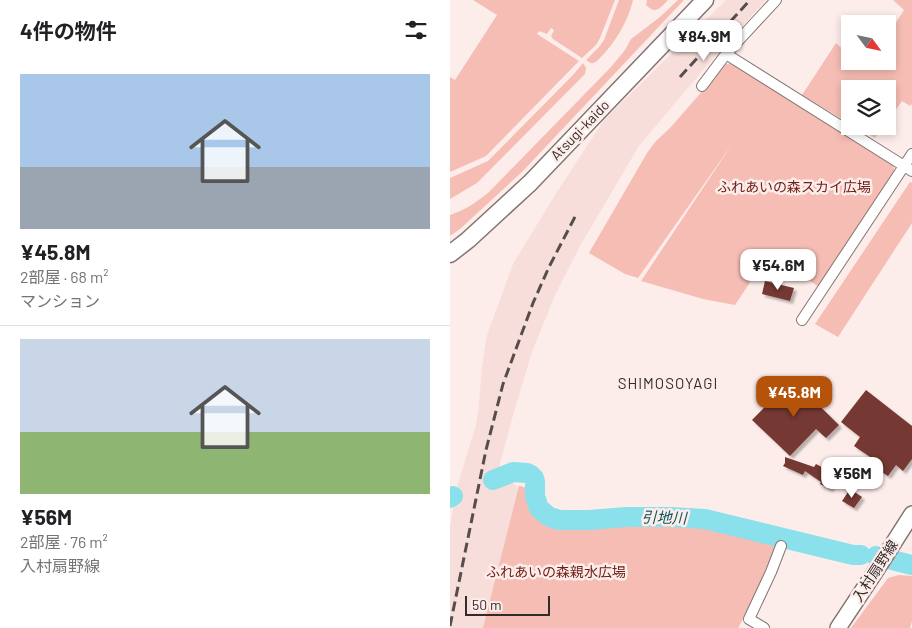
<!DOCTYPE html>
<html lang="ja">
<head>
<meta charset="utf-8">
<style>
  body { margin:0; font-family:Barlow,"Noto Sans JP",sans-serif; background:#f6f6f6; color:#202124; height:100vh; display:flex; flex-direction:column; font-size:19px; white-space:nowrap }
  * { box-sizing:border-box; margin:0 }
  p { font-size:16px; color:#757577 }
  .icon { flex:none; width:28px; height:28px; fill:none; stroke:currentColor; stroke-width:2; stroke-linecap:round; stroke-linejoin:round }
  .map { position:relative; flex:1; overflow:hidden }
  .side { display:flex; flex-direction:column; background:#fff; width:450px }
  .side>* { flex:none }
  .needle { width:32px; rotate:123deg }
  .controls { position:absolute; left:391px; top:15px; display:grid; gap:10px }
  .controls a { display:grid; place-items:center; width:55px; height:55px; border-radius:0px; background:#fff; box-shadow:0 2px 8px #0003; font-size:25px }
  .scale { position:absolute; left:15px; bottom:12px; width:85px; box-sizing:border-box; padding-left:5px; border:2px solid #312b2a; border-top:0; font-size:14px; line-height:18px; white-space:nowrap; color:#312b2a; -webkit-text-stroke:4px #fdedea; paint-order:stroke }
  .price { position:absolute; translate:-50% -42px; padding:0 11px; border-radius:10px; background:#fff; color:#222; font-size:16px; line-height:32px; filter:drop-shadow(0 1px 2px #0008) }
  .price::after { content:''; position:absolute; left:50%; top:30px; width:15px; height:11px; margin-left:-8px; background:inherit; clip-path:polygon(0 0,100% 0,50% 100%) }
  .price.active { background:#b45309; color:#fff }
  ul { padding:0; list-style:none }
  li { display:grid; align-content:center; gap:10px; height:265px; padding:0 20px }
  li+li { border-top:1px solid #e0e0e0 }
  li span { display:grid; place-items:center; height:155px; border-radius:0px; color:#555 }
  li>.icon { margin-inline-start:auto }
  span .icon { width:90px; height:90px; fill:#fffc; stroke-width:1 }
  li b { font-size:21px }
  h2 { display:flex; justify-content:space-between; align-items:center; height:60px; padding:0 20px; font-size:21px }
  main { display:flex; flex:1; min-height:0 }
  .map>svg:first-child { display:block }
  .built { fill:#f7deda }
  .green { fill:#f6bdb4 }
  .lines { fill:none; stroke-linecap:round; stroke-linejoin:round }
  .river { stroke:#8ae0eb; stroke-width:20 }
  .building { fill:#743931; filter:url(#shadow) }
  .street-casing { stroke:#827572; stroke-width:12 }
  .secondary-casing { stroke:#827572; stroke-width:18 }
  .primary-casing { stroke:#827572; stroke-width:19 }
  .street { stroke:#fff; stroke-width:10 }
  .secondary { stroke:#fff; stroke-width:15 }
  .primary { stroke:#fff; stroke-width:16 }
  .rail { stroke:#564e4d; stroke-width:3; stroke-dasharray:10 5; stroke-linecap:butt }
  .labels { text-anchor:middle; stroke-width:5; stroke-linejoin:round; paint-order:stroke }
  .street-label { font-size:14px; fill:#312b2a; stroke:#fdedea }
  .park-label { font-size:14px; fill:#702018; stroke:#fdedea }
  .neighbourhood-label { font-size:15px; letter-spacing:1px; fill:#312b2a; stroke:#fdedea }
  .water-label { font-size:15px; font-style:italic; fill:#09575f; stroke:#fdedea }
</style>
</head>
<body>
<main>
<section class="side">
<h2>4件の物件<svg class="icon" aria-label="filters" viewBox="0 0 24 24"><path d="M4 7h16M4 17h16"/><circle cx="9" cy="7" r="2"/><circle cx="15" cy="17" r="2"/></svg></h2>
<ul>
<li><span style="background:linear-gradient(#a9c7e8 60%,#9aa5b1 0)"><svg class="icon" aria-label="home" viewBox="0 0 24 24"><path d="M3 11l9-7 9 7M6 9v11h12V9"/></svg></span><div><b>¥45.8M</b><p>2部屋 · 68 m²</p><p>マンション</p></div></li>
<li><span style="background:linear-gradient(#c9d6e8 60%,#8fb573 0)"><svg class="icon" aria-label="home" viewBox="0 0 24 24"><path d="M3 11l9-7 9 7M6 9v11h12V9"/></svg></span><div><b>¥56M</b><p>2部屋 · 76 m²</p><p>入村扇野線</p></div></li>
</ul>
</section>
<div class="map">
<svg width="462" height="628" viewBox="0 0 462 628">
  <defs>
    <filter id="shadow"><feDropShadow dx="3" dy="3" stdDeviation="1" flood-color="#0004"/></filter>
  </defs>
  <rect width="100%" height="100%" fill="#fdedea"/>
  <!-- built -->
  <path class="built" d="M276 0H316L253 70 189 146 130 246 105 295 82 352 64 412 49 467 71 492 47 628H0V527L6 490 26 425 29 404 32 367 37 335 63 264 105 195 154 120Z"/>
  <!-- green -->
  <path class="green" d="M23 0H165L150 38 146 45 132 58 103 39 101 36 104 30 101 28 97 34 89 31 87 34 129 61 36 156 0 172V77L5 80 47 15Z
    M169 0H183C178 22 165 43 149 59 148 60 145 63 143 63 140 64 138 61 136 60L149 47 154 40Z
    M197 0H218C210 8 206 15 196 5Z
    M228 0H234L72 172 10 229 0 236V215C15 210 27 202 39 192L161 67 175 50 181 39 210 17Z
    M443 0H462V104L460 106 452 101 438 121V89H400V124L352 95 386 43 400 56V61H406L414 69 420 61H438V35L454 10Z
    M133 63 136 68 135 74 27 183 0 199V178L38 161 123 75Z
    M282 63 443 164 445 174 369 287 319 254 285 305 253 299 191 281 283 143 188 278 175 274 139 253 197 153 206 141 220 128 276 64Z
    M405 126H433L425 138Z
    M460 182 462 183V223L388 337 365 324Z
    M69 486 78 488 99 508 119 517 239 523 327 543 298 610 288 628H33Z
    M449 575 462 576V621L460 628H401L438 578Z"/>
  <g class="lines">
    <!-- river -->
    <path class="river" d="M43 480 63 472 77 473 81 475 84 478 85 482V496L89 508 98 516 109 520H139L176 517H220L255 519 403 555H411
      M0 498 3 496
      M426 556 462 565"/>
  </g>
  <!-- building -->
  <path class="building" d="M315 281 344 288 340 301 312 294Z
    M342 379 389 425 376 438 366 429 340 456 302 420Z
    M416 390 462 426V459L453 471 446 465 438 476 423 466 426 461 404 446 410 437 391 422Z
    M335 457 364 467 366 464 387 475 380 489 370 484 371 482 355 471 353 475 333 466 335 463Z
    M400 489 412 497 404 508 392 501Z"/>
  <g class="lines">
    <!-- street casing -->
    <g class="street-casing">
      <path id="street" d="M326 0 276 54 462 171
        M252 86 276 54
        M352 320 462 154
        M314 628 299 619 321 572 331 546"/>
    </g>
    <!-- secondary casing -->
    <g class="secondary-casing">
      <path id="secondary" d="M388 628 425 572 462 514"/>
    </g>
    <!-- primary casing -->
    <g class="primary-casing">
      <path id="primary" d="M0 254 18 240 80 183 255 0"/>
    </g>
    <!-- street -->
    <use href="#street" class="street"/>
    <!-- secondary -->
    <use href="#secondary" class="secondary"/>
    <!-- primary -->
    <use href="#primary" class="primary"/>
    <!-- rail -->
    <path class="rail" d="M230 77 300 0
      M0 626 36 450 53 384 83 303 99 267 127 213"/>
  </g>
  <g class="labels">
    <!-- street labels -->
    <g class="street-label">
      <text transform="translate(130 130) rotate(-46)" y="5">Atsugi-kaido</text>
      <text transform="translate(425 571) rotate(-57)" y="5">入村扇野線</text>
    </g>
    <!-- park labels -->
    <g class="park-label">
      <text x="344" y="192">ふれあいの森スカイ広場</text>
      <text x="106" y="577">ふれあいの森親水広場</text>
    </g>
    <!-- neighbourhood labels -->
    <g class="neighbourhood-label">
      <text x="218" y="389">SHIMOSOYAGI</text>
    </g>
    <!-- water labels -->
    <g class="water-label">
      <text transform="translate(214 518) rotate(1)" y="5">引地川</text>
    </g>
  </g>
</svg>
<div class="controls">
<a><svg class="needle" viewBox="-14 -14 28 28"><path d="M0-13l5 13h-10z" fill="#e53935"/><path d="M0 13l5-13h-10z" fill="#757577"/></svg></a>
<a><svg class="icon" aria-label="layers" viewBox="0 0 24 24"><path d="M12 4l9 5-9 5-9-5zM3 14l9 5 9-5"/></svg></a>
</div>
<div class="scale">50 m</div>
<b class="price" style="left:254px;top:62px">¥84.9M</b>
<b class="price" style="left:328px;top:291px">¥54.6M</b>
<b class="price active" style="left:344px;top:418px">¥45.8M</b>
<b class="price" style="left:402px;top:499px">¥56M</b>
</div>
</main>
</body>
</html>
